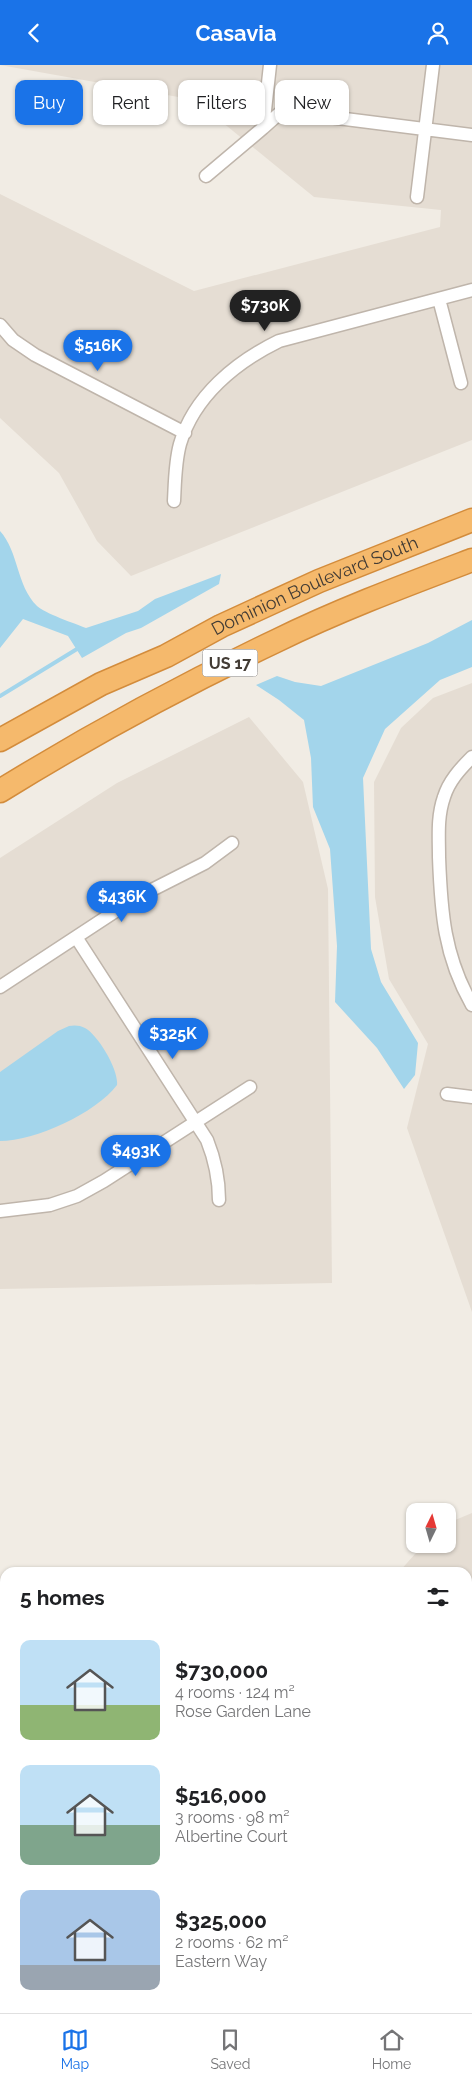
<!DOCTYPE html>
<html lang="en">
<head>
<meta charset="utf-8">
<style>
  body { margin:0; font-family:Raleway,sans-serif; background:#f6f6f6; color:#202124; height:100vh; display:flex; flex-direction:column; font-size:19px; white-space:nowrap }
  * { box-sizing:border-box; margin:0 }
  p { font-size:16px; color:#757577 }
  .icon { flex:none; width:28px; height:28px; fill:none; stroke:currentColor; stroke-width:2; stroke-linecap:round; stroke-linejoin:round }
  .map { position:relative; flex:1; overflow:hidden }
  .side { position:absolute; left:0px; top:1502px; width:472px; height:446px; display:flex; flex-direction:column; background:#fff; border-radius:15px 15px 0 0; box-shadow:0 1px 4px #0004 }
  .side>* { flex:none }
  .banner { position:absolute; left:15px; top:15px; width:442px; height:45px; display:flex; gap:10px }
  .needle { width:32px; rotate:5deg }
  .buttons { position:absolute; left:406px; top:1438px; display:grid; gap:10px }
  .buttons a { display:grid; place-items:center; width:50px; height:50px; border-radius:10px; background:#fff; box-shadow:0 1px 4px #0004; font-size:25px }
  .price { position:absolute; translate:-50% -42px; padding:0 11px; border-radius:18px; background:#1a73e8; color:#fff; font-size:16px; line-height:32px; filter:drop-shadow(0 1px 2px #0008) }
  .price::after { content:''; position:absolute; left:50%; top:30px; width:15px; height:11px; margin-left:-8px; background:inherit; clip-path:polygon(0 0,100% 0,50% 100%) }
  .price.on { background:#222; color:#fff }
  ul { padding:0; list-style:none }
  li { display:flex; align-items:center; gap:15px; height:125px; padding:0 20px }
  li span { display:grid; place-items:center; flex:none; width:140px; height:100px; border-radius:10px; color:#555 }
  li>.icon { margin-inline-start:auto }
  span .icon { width:60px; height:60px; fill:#fffc; stroke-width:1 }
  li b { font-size:21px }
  h2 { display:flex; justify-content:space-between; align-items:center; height:60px; padding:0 20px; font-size:21px }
  .tag { padding:0 18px; border-radius:10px; background:#fff; box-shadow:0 1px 4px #0004; font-size:18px; line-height:45px }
  .tag.on { background:#1a73e8; color:#fff }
  header { display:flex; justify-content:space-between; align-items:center; height:65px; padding:0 20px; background:#1a73e8; color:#fff; font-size:22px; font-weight:700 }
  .tab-bar { display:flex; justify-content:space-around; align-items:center; height:70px; border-top:1px solid #e0e0e0; background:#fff; font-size:14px; color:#757577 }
  .tab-bar a { display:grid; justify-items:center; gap:2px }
  .tab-bar .on { color:#1a73e8 }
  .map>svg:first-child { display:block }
  .residential { fill:#e5ddd3 }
  .water { fill:#a3d5eb }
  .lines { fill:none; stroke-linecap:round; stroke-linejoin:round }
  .stream { stroke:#a3d5eb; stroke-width:4 }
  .street-casing { stroke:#bfb5ab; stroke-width:15 }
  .secondary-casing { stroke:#ceba97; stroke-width:20 }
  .highway-casing { stroke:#d38c3c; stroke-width:25 }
  .street { stroke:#fff; stroke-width:12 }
  .secondary { stroke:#fbe8c4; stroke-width:18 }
  .highway { stroke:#f5b96c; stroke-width:22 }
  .labels { text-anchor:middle; stroke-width:4; stroke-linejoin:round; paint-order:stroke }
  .shield { fill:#fff; stroke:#7b7672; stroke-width:1 }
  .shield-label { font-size:16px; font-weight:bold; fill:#433c35 }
  .street-label { font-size:18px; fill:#433c35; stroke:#fff }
</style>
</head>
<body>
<header><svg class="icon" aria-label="back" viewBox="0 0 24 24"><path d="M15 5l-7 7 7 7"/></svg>Casavia<svg class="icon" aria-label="person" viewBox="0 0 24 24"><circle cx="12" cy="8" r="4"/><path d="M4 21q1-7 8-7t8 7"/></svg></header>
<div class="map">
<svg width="472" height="1948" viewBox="0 0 472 1948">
  <rect width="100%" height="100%" fill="#f1ece4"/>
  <!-- residential -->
  <path class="residential" d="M0 0H472V375L131 511 97 476 59 408 0 353V129L194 226 440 162 441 145 314 132 195 35Z
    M472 618V1247L407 1063 428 979 389 914 375 832 374 717 401 663 433 633Z
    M249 652 303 717 328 824 332 1218 0 1224V793L117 718Z
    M472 1448V1900L468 1905V1508H398L424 1479H448V1458Z
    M0 1723 5 1726V1944H430L425 1948H0Z"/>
  <!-- water -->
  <path class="water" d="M0 466C19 487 16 520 37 541 44 548 76 559 86 563L138 546 155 534 221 509 219 519 141 563 126 568 82 593 68 571 23 554 0 583Z
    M472 555V602L440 615 385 664 363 713 371 884 381 917 418 978 415 1010 404 1024 377 983 335 937 337 881 330 784 313 742 311 693 304 655 279 635 256 620 277 611 295 617 321 621 428 578Z
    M69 961C74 960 80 960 85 963 98 970 119 1005 117 1020 96 1048 35 1076 0 1076V1007L58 966Z"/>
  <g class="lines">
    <!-- stream -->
    <path class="stream" d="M0 631 77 584"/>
    <!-- street casing -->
    <g class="street-casing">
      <path id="street" d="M263 63 282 46 472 70
        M206 111 263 63 270 0
        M417 132 433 0
        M439 234 461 318
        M0 260 13 275 35 290 185 368
        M174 436C175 417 175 397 180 379 194 331 236 297 279 276L472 225
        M472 692C460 704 449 716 444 732 437 752 439 772 439 792 441 847 444 891 472 940
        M76 872 207 1075C215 1095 219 1113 219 1135
        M0 922 134 834 205 798 232 778
        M447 1029 472 1032
        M0 1146 50 1140 77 1131 104 1116 250 1022
        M234 1944 238 1948"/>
    </g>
    <!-- secondary casing -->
    <g class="secondary-casing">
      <path id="secondary" d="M468 1656 472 1652
        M170 1948 174 1944"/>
    </g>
    <!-- highway casing -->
    <g class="highway-casing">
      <g id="highway">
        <path id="s1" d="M0 675 101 619 166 591 221 561 319 516 472 455"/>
        <path d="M0 726C89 671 181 621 276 576 339 545 406 520 472 495"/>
      </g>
    </g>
    <!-- street -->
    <use href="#street" class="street"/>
    <!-- secondary -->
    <use href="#secondary" class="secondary"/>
    <!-- highway -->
    <use href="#highway" class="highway"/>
  </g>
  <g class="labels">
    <!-- shield labels -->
    <rect class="shield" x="202.5" y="584.5" width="55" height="27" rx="4"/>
    <g class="shield-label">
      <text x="230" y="604">US 17</text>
    </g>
    <!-- street labels -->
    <g class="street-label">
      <text dy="6" stroke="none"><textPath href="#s1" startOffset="351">Dominion Boulevard South</textPath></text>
    </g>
  </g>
</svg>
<div class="buttons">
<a><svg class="needle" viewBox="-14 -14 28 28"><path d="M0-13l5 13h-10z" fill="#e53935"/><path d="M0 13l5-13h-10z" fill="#757577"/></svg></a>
</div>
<b class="price on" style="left:265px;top:267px">$730K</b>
<b class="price" style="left:98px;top:307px">$516K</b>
<b class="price" style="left:122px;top:858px">$436K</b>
<b class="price" style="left:173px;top:995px">$325K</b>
<b class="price" style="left:136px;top:1112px">$493K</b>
<div class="banner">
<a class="tag on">Buy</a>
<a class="tag">Rent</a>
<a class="tag">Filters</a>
<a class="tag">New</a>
</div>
<section class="side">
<h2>5 homes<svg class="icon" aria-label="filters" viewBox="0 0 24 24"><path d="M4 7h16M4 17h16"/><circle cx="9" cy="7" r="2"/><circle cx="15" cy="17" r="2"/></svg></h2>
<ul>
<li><span style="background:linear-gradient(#bfe0f5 65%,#8fb573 0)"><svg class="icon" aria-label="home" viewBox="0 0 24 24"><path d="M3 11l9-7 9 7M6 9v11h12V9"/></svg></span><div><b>$730,000</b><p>4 rooms · 124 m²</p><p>Rose Garden Lane</p></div></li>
<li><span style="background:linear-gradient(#bfe0f5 60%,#7fa58c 0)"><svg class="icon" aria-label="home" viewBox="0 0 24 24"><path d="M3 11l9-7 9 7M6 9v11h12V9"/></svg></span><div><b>$516,000</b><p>3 rooms · 98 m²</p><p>Albertine Court</p></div></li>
<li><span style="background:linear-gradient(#a9c7e8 75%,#9aa5b1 0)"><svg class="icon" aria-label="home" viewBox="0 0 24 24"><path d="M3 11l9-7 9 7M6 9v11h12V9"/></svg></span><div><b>$325,000</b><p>2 rooms · 62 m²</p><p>Eastern Way</p></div></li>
</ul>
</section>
</div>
<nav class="tab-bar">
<a class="on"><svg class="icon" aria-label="map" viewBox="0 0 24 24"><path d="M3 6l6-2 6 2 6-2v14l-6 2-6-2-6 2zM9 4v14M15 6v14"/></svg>Map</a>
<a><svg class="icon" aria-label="saved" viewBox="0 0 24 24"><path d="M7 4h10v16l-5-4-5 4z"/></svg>Saved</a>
<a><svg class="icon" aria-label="home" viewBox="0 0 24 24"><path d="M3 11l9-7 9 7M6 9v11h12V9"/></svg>Home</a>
</nav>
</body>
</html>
